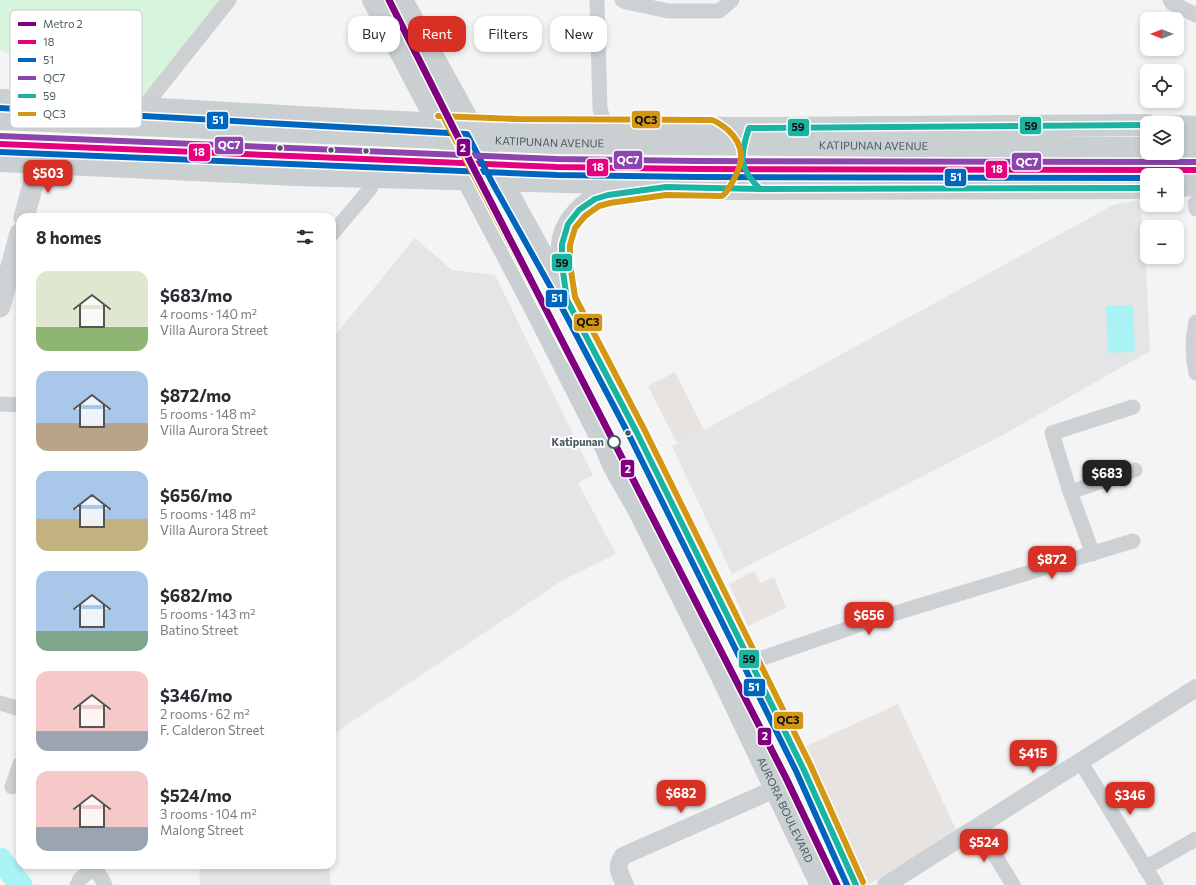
<!DOCTYPE html>
<html lang="en">
<head>
<meta charset="utf-8">
<style>
  body { margin:0; font-family:Commissioner,sans-serif; background:#f2f2f3; color:#2b2b33; height:100vh; display:flex; flex-direction:column; font-size:15px; white-space:nowrap }
  * { box-sizing:border-box; margin:0 }
  p { font-size:13px; color:#7c7c81 }
  .icon { flex:none; width:22px; height:22px; fill:none; stroke:currentColor; stroke-width:2; stroke-linecap:round; stroke-linejoin:round }
  .map { position:relative; flex:1; overflow:hidden }
  .panel { position:absolute; left:16px; top:213px; width:320px; height:656px; display:flex; flex-direction:column; background:#fff; border-radius:12px; box-shadow:0 2px 6px #0003 }
  .panel>* { flex:none }
  .guide { position:absolute; left:348px; top:16px; width:380px; height:36px; display:flex; gap:8px }
  .needle { width:26px; rotate:270deg }
  .fabs { position:absolute; left:1140px; top:12px; display:grid; gap:8px }
  .fabs a { display:grid; place-items:center; width:44px; height:44px; border-radius:8px; background:#fff; box-shadow:0 2px 6px #0003; font-size:20px }
  .price { position:absolute; translate:-50% -34px; padding:0 9px; border-radius:8px; background:#d93025; color:#fff; font-size:13px; line-height:26px; filter:drop-shadow(0 1px 2px #0008) }
  .price::after { content:''; position:absolute; left:50%; top:24px; width:12px; height:9px; margin-left:-6px; background:inherit; clip-path:polygon(0 0,100% 0,50% 100%) }
  .price.current { background:#222; color:#fff }
  ul { padding:0; list-style:none }
  li { display:flex; align-items:center; gap:12px; height:100px; padding:0 20px }
  li span { display:grid; place-items:center; flex:none; width:112px; height:80px; border-radius:12px; color:#555 }
  li>.icon { margin-inline-start:auto }
  span .icon { width:48px; height:48px; fill:#fffc; stroke-width:1 }
  li b { font-size:17px }
  h2 { display:flex; justify-content:space-between; align-items:center; height:48px; padding:0 20px; font-size:17px }
  .tag { padding:0 14px; border-radius:12px; background:#fff; box-shadow:0 2px 6px #0003; font-size:14px; line-height:36px }
  .tag.current { background:#d93025; color:#fff }
  .map>svg:first-child { display:block }
  .commercial { fill:#e6e3e1 }
  .education { fill:#e5e5e7 }
  .green { fill:#d7f4dd }
  .water { fill:#a9f3f5 }
  .lines { fill:none; stroke-linecap:round; stroke-linejoin:round }
  .river { stroke:#a9f3f5; stroke-width:23 }
  .minor { stroke:#cdd1d3; stroke-width:15 }
  .tertiary { stroke:#cdd1d3; stroke-width:18 }
  .secondary { stroke:#ced2d4; stroke-width:21 }
  .primary { stroke:#cacfd1; stroke-width:22 }
  .primary-bridge { stroke:#cacfd1; stroke-width:22 }
  .bus-1-casing { stroke:#fff; stroke-width:9 }
  .bus-2-casing { stroke:#fff; stroke-width:9 }
  .bus-3-casing { stroke:#fff; stroke-width:9 }
  .bus-4-casing { stroke:#fff; stroke-width:9 }
  .bus-5-casing { stroke:#fff; stroke-width:9 }
  .bus-1 { stroke:#e5007d; stroke-width:6 }
  .bus-2 { stroke:#0065bd; stroke-width:6 }
  .bus-3 { stroke:#8e44ad; stroke-width:6 }
  .bus-4 { stroke:#1ab4a2; stroke-width:6 }
  .bus-5 { stroke:#d49714; stroke-width:6 }
  .metro-1-casing { stroke:#fff; stroke-width:10 }
  .metro-1 { stroke:#800080; stroke-width:7 }
  .bus-dot { fill:#485b63; stroke:#fff; stroke-width:1.5 }
  .stop-dot { fill:#fff; stroke:#485b63; stroke-width:2 }
  .labels { text-anchor:middle; stroke-width:4; stroke-linejoin:round; paint-order:stroke }
  .street-label { font-size:11px; fill:#485b63; stroke:#fff }
  .stop-label { font-size:11px; font-weight:bold; fill:#485b63; stroke:#fff; text-anchor:end }
  .key { fill:#fff; stroke:#c8ced0; stroke-width:1 }
  .key-label { font-size:11px; fill:#485b63 }
  .line-badge { stroke:#fff; stroke-width:1.5 }
  .badge-label { font-size:11px; text-anchor:middle; font-weight:bold; fill:#fff }
  .pale-badge-label { font-size:11px; text-anchor:middle; font-weight:bold; fill:#111 }
</style>
</head>
<body>
<div class="map">
<svg width="1196" height="885" viewBox="0 0 1196 885">
  <rect width="100%" height="100%" fill="#f4f4f4"/>
  <!-- commercial -->
  <path class="commercial" d="M675 372 704 430 677 443 648 386Z
    M754 571 760 583 774 577 786 608 748 626 729 584Z
    M898 704 958 834 869 884 804 747Z"/>
  <!-- education -->
  <path class="education" d="M1139 200 1146 264 1150 351 1001 436 732 574 672 446 704 430 1113 205Z
    M415 238 452 270 495 275 593 475 578 483 616 554 563 580 332 735V339Z
    M199 865H329L331 885H200Z"/>
  <!-- green -->
  <path class="green" d="M0 0H224L143 101 37 91 43 67 0 50Z"/>
  <!-- water -->
  <path class="water" d="M1133 305 1135 352 1108 353 1106 306Z"/>
  <g class="lines">
    <!-- river -->
    <path class="river" d="M0 859 21 885"/>
    <!-- minor -->
    <path class="minor" d="M597 0 600 109 606 128
      M622 0 626 2 668 11H719L732 0
      M1170 0 1172 3 1196 15
      M143 108 229 0
      M1195 203 1196 209
      M332 234 370 189 374 176
      M1196 322C1192 339 1192 355 1196 373
      M0 404 20 405
      M1070 492 1135 470
      M1093 554 1070 492 1052 433 1133 407
      M751 662 876 619 1133 541
      M0 703 20 709
      M1080 761 1156 885
      M12 787 20 764
      M978 827 1013 885
      M95 867 105 885
      M1145 868 1196 839
      M77 885 80 879 95 867V865"/>
    <!-- tertiary -->
    <path class="tertiary" d="M625 885C620 874 615 866 623 856L775 789
      M886 885 1196 688"/>
    <!-- secondary -->
    <path class="secondary" d="M24 217 39 163
      M0 307 20 233"/>
    <!-- primary -->
    <g class="primary">
      <path id="s1" d="M373 0 537 312 605 446 614 467 637 507 722 677 821 885"/>
      <path d="M402 0 567 300 637 433 803 768 856 885"/>
      <path d="M0 100 355 120 518 127 749 128 1147 125"/>
      <path d="M1177 126 1196 127"/>
      <path d="M1177 147H1196"/>
      <path d="M0 161 296 175 606 183 666 187 719 189 1147 188"/>
      <path d="M1157 170H1196"/>
      <path d="M1177 186 1196 185"/>
      <path d="M566 289C563 275 561 260 562 245 563 226 578 208 595 199 605 194 617 194 629 192"/>
    </g>
    <!-- primary-bridge -->
    <g class="primary-bridge">
      <path id="s2" d="M0 119 557 143 1147 148"/>
      <path d="M0 144 557 167 696 169 1157 170"/>
    </g>
    <!-- bus-1 casing -->
    <g class="bus-1-casing">
      <path id="bus-1" d="M0 144 557 167 696 169 1196 170"/>
    </g>
    <!-- bus-2 casing -->
    <g class="bus-2-casing">
      <path id="bus-2" d="M0 108 467 134 493 184 560 304 630 437 796 771 847 885
        M0 152 557 175 696 177 1147 178"/>
    </g>
    <!-- bus-3 casing -->
    <g class="bus-3-casing">
      <path id="bus-3" d="M0 136 557 159 696 161 1196 162"/>
    </g>
    <!-- bus-4 casing -->
    <g class="bus-4-casing">
      <path id="bus-4" d="M760 189C738 168 740 155 749 128L1147 125
        M856 885 803 768 637 433 567 300 562 265V244L568 224 579 210 595 199 608 195 666 187 760 189 1147 188"/>
    </g>
    <!-- bus-5 casing -->
    <g class="bus-5-casing">
      <path id="bus-5" d="M438 116 518 119 712 120C718 122 723 126 728 130 745 146 744 161 733 181 730 186 727 193 722 196L666 195 610 203 599 206 585 216 575 228 570 245V264L575 297 644 429 810 764 863 882
        M445 120 570 359"/>
    </g>
    <!-- bus-1 -->
    <use href="#bus-1" class="bus-1"/>
    <!-- bus-2 -->
    <use href="#bus-2" class="bus-2"/>
    <!-- bus-3 -->
    <use href="#bus-3" class="bus-3"/>
    <!-- bus-4 -->
    <use href="#bus-4" class="bus-4"/>
    <!-- bus-5 -->
    <use href="#bus-5" class="bus-5"/>
    <!-- metro-1 casing -->
    <g class="metro-1-casing">
      <path id="metro-1" d="M389 0 474 169 786 778 837 885"/>
    </g>
    <!-- metro-1 -->
    <use href="#metro-1" class="metro-1"/>
  </g>
  <!-- markers -->
  <g class="bus-dot">
    <circle cx="280" cy="148" r="3.5"/>
    <circle cx="331" cy="150" r="3.5"/>
    <circle cx="366" cy="151" r="3.5"/>
    <circle cx="628" cy="433" r="3.5"/>
  </g>
  <circle class="stop-dot" cx="614" cy="442" r="6"/>
  <g class="labels">
    <!-- street labels -->
    <g class="street-label">
      <text dy="4" stroke="none"><textPath href="#s2" startOffset="550">KATIPUNAN AVENUE</textPath></text>
      <text dy="4" stroke="none"><textPath href="#s2" startOffset="874">KATIPUNAN AVENUE</textPath></text>
      <text dy="4" stroke="none"><textPath href="#s1" startOffset="909">AURORA BOULEVARD</textPath></text>
    </g>
    <!-- stop labels -->
    <g class="stop-label">
      <text x="604" y="446">Katipunan</text>
    </g>
  </g>
  <!-- legend -->
  <rect x="10" y="10" width="132" height="118" rx="6" class="key"/>
  <rect x="18" y="22" width="18" height="4" fill="#800080"/>
  <rect x="18" y="40" width="18" height="4" fill="#e5007d"/>
  <rect x="18" y="58" width="18" height="4" fill="#0065bd"/>
  <rect x="18" y="76" width="18" height="4" fill="#8e44ad"/>
  <rect x="18" y="94" width="18" height="4" fill="#1ab4a2"/>
  <rect x="18" y="112" width="18" height="4" fill="#d49714"/>
  <g class="key-label">
    <text x="43" y="28">Metro 2</text>
    <text x="43" y="46">18</text>
    <text x="43" y="64">51</text>
    <text x="43" y="82">QC7</text>
    <text x="43" y="100">59</text>
    <text x="43" y="118">QC3</text>
  </g>
  <g class="line-badge">
    <rect x="631" y="110" width="30" height="19" rx="4" fill="#d49714"/>
    <rect x="206" y="111" width="23" height="19" rx="4" fill="#0065bd"/>
    <rect x="1019" y="116" width="23" height="19" rx="4" fill="#1ab4a2"/>
    <rect x="787" y="118" width="23" height="19" rx="4" fill="#1ab4a2"/>
    <rect x="214" y="136" width="30" height="19" rx="4" fill="#8e44ad"/>
    <rect x="456" y="138" width="15" height="19" rx="4" fill="#800080"/>
    <rect x="188" y="143" width="23" height="19" rx="4" fill="#e5007d"/>
    <rect x="613" y="150" width="30" height="20" rx="4" fill="#8e44ad"/>
    <rect x="1011" y="152" width="31" height="19" rx="4" fill="#8e44ad"/>
    <rect x="586" y="158" width="23" height="19" rx="4" fill="#e5007d"/>
    <rect x="985" y="160" width="23" height="19" rx="4" fill="#e5007d"/>
    <rect x="944" y="168" width="23" height="19" rx="4" fill="#0065bd"/>
    <rect x="551" y="253" width="22" height="19" rx="4" fill="#1ab4a2"/>
    <rect x="545" y="289" width="23" height="19" rx="4" fill="#0065bd"/>
    <rect x="573" y="313" width="30" height="19" rx="4" fill="#d49714"/>
    <rect x="620" y="459" width="15" height="19" rx="4" fill="#800080"/>
    <rect x="738" y="649" width="22" height="20" rx="4" fill="#1ab4a2"/>
    <rect x="743" y="678" width="23" height="19" rx="4" fill="#0065bd"/>
    <rect x="773" y="711" width="31" height="19" rx="4" fill="#d49714"/>
    <rect x="757" y="727" width="15" height="19" rx="4" fill="#800080"/>
  </g>
  <g class="badge-label">
    <text x="218" y="124">51</text>
    <text x="229" y="149">QC7</text>
    <text x="463" y="152">2</text>
    <text x="199" y="156">18</text>
    <text x="628" y="164">QC7</text>
    <text x="1027" y="166">QC7</text>
    <text x="598" y="171">18</text>
    <text x="997" y="173">18</text>
    <text x="956" y="181">51</text>
    <text x="557" y="302">51</text>
    <text x="628" y="473">2</text>
    <text x="754" y="691">51</text>
    <text x="765" y="740">2</text>
  </g>
  <g class="pale-badge-label">
    <text x="646" y="124">QC3</text>
    <text x="1031" y="130">59</text>
    <text x="798" y="131">59</text>
    <text x="562" y="267">59</text>
    <text x="588" y="326">QC3</text>
    <text x="749" y="663">59</text>
    <text x="788" y="724">QC3</text>
  </g>
</svg>
<div class="fabs">
<a><svg class="needle" viewBox="-14 -14 28 28"><path d="M0-13l5 13h-10z" fill="#e53935"/><path d="M0 13l5-13h-10z" fill="#7c7c81"/></svg></a>
<a><svg class="icon" aria-label="locate" viewBox="0 0 24 24"><circle cx="12" cy="12" r="6"/><path d="M12 2v4M12 18v4M2 12h4M18 12h4"/></svg></a>
<a><svg class="icon" aria-label="layers" viewBox="0 0 24 24"><path d="M12 4l9 5-9 5-9-5zM3 14l9 5 9-5"/></svg></a>
<a>+</a>
<a>−</a>
</div>
<b class="price" style="left:48px;top:194px">$503</b>
<b class="price current" style="left:1107px;top:494px">$683</b>
<b class="price" style="left:1052px;top:580px">$872</b>
<b class="price" style="left:869px;top:636px">$656</b>
<b class="price" style="left:1033px;top:774px">$415</b>
<b class="price" style="left:681px;top:814px">$682</b>
<b class="price" style="left:1130px;top:816px">$346</b>
<b class="price" style="left:984px;top:863px">$524</b>
<div class="guide">
<a class="tag">Buy</a>
<a class="tag current">Rent</a>
<a class="tag">Filters</a>
<a class="tag">New</a>
</div>
<section class="panel">
<h2>8 homes<svg class="icon" aria-label="filters" viewBox="0 0 24 24"><path d="M4 7h16M4 17h16"/><circle cx="9" cy="7" r="2"/><circle cx="15" cy="17" r="2"/></svg></h2>
<ul>
<li><span style="background:linear-gradient(#dfe7d0 70%,#8fb573 0)"><svg class="icon" aria-label="home" viewBox="0 0 24 24"><path d="M3 11l9-7 9 7M6 9v11h12V9"/></svg></span><div><b>$683/mo</b><p>4 rooms · 140 m²</p><p>Villa Aurora Street</p></div></li>
<li><span style="background:linear-gradient(#a9c7e8 65%,#b9a48a 0)"><svg class="icon" aria-label="home" viewBox="0 0 24 24"><path d="M3 11l9-7 9 7M6 9v11h12V9"/></svg></span><div><b>$872/mo</b><p>5 rooms · 148 m²</p><p>Villa Aurora Street</p></div></li>
<li><span style="background:linear-gradient(#a9c7e8 60%,#c2b280 0)"><svg class="icon" aria-label="home" viewBox="0 0 24 24"><path d="M3 11l9-7 9 7M6 9v11h12V9"/></svg></span><div><b>$656/mo</b><p>5 rooms · 148 m²</p><p>Villa Aurora Street</p></div></li>
<li><span style="background:linear-gradient(#a9c7e8 75%,#7fa58c 0)"><svg class="icon" aria-label="home" viewBox="0 0 24 24"><path d="M3 11l9-7 9 7M6 9v11h12V9"/></svg></span><div><b>$682/mo</b><p>5 rooms · 143 m²</p><p>Batino Street</p></div></li>
<li><span style="background:linear-gradient(#f6c9c9 75%,#9aa5b1 0)"><svg class="icon" aria-label="home" viewBox="0 0 24 24"><path d="M3 11l9-7 9 7M6 9v11h12V9"/></svg></span><div><b>$346/mo</b><p>2 rooms · 62 m²</p><p>F. Calderon Street</p></div></li>
<li><span style="background:linear-gradient(#f6c9c9 70%,#9aa5b1 0)"><svg class="icon" aria-label="home" viewBox="0 0 24 24"><path d="M3 11l9-7 9 7M6 9v11h12V9"/></svg></span><div><b>$524/mo</b><p>3 rooms · 104 m²</p><p>Malong Street</p></div></li>
</ul>
</section>
</div>
</body>
</html>
